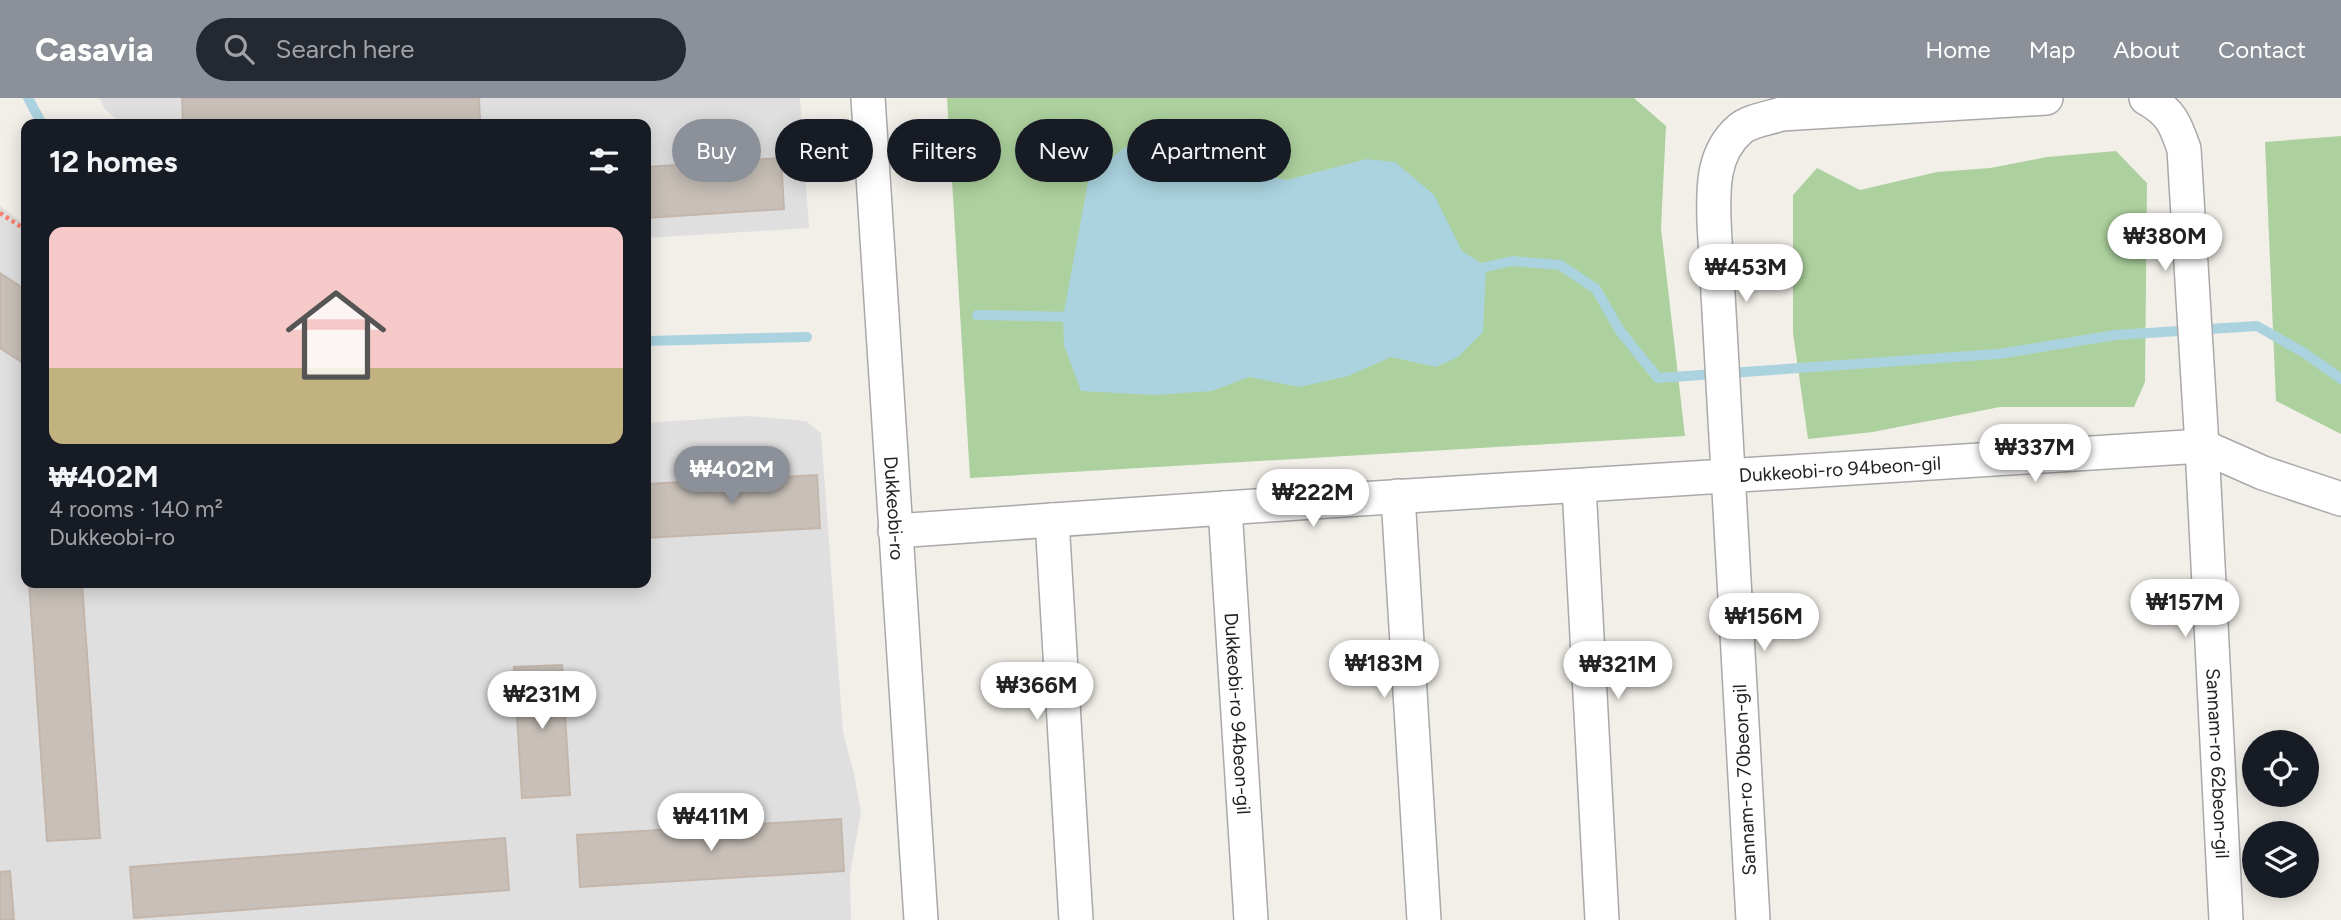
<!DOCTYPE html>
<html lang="en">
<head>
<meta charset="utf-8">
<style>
  body { margin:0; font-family:Figtree,sans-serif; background:#242831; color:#f1f3f6; height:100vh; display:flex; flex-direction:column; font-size:26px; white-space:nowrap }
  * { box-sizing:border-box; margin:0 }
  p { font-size:23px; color:#9ea1a6 }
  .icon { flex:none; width:38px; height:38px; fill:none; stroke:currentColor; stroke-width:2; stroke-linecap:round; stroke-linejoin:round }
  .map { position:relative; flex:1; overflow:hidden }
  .side { position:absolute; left:21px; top:21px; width:630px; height:469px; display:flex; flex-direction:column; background:#171b24; border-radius:14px; box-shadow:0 4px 18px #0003 }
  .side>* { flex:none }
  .guide { position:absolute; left:672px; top:21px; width:665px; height:63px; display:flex; gap:14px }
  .fabs { position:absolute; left:2242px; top:632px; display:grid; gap:14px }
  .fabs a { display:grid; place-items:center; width:77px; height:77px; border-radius:50%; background:#171b24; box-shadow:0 4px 18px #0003; font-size:35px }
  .price { position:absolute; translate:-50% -60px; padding:0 16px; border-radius:24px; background:#fff; color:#222; font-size:23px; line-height:46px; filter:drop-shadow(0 2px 4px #0008) }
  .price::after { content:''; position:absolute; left:50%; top:42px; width:21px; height:16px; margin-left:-10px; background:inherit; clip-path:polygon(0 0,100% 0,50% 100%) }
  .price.active { background:#8c9099; color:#fff }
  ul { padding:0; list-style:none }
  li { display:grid; align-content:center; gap:14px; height:371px; padding:0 28px }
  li+li { border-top:2px solid #363941 }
  li span { display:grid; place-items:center; height:217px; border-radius:14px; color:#555 }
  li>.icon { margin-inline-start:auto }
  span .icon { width:126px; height:126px; fill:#fffc; stroke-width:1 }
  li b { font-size:30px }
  h2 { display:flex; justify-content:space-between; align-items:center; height:84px; padding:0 28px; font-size:30px }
  .chip { padding:0 24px; border-radius:32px; background:#171b24; box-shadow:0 4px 18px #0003; font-size:24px; line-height:63px }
  .chip.active { background:#8c9099; color:#fff }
  header { display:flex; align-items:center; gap:42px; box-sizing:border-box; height:98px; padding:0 35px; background:#8c9099; color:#fff }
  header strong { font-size:33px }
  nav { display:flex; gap:38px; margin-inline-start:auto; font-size:24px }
  .search { width:490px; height:63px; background:#242831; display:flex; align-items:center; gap:18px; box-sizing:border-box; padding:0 24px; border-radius:38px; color:#9ea1a6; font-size:26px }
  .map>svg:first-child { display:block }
  .residential { fill:#e0dfdf }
  .forest { fill:#add19e }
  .water { fill:#aad3df }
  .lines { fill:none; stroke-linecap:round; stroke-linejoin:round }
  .stream { stroke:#aad3df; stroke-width:10 }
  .building { fill:#c7bfb8; stroke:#c4b6ab; stroke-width:2 }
  .street-casing { stroke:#a9a9a9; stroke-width:36 }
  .path { stroke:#fa8072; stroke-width:4.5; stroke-dasharray:3.5 3.5; stroke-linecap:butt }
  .street { stroke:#fff; stroke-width:33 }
  .labels { text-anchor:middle; stroke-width:6; stroke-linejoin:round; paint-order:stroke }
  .street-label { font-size:19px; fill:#222; stroke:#fff }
</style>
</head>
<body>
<header>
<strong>Casavia</strong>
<div class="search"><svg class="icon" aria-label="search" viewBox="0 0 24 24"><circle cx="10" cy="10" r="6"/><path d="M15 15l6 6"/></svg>Search here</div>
<nav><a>Home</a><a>Map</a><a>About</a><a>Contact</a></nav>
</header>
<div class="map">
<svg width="2341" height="822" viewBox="0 0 2341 822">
  <rect width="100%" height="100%" fill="#f2efe9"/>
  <!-- residential -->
  <path class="residential" d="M99 0H800L809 130 646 140V26H121L105 11Z
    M0 108 26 127V485H646V325L746 318 806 323 821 335 843 634 854 676 861 714 850 776 851 822H0Z"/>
  <!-- forest -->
  <path class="forest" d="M947 0H1634L1666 28 1661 130 1685 338 970 380Z
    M2341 38V336L2276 303 2265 44Z
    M2116 53 2147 85 2145 284 2134 309H2000L1873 334 1808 341 1793 235V97L1817 70 1860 92 1937 74 1990 70 2047 59Z"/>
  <!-- water -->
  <path class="water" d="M1155 42 1199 61 1243 74 1287 82 1366 61 1395 64 1434 97 1462 153 1486 168 1483 234 1458 259 1436 269 1391 259 1348 278 1299 289 1249 279 1212 293 1155 297 1081 293 1064 247 1063 219 1089 79 1124 50Z"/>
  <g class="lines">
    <!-- stream -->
    <path class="stream" d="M28 0 42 26
      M1473 172 1512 163 1560 167 1596 191 1620 233 1658 280 1998 256 2116 237 2257 228 2306 256 2341 281
      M977 217 1075 219
      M646 243 807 239"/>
  </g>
  <!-- building -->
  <path class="building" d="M182 0H479L480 22 420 26H183Z
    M781 60 784 111 646 120V69Z
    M0 175 26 192V267L0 250Z
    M817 377 820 430 646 440V386Z
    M29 485H82L100 740 47 743Z
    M562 567 570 697 522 700 514 569Z
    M841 721 844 773 580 789 577 737Z
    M505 740 509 792 134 820 130 769Z
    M10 773 14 822H0V774Z"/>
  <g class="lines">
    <!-- street casing -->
    <g class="street-casing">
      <g id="street">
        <path id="s1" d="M868 0 921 822"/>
        <path id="s2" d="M2146 0C2171 14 2175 25 2184 51L2202 348 2226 822"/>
        <path d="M1579 388 1602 822"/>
        <path d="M1398 398 1424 822"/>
        <path id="s3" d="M1225 410 1251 822"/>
        <path d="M1052 422 1076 822"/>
        <path id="s4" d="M895 433 1312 404 2202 348 2263 375 2341 401"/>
        <path d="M1753 822 1714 124C1713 91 1712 55 1740 31 1749 23 1770 20 1781 16L2046 0"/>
      </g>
    </g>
    <!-- path -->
    <path class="path" d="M0 115 26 132"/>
    <!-- street -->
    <use href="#street" class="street"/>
  </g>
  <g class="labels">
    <!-- street labels -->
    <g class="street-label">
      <text dy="7" stroke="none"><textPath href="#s4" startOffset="947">Dukkeobi-ro 94beon-gil</textPath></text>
      <text dy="7" stroke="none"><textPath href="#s1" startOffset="411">Dukkeobi-ro</textPath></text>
      <text dy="7" stroke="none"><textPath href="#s3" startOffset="206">Dukkeobi-ro 94beon-gil</textPath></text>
      <text dy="7" stroke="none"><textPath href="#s2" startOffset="681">Sannam-ro 62beon-gil</textPath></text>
      <text transform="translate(1744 682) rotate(-93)" y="7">Sannam-ro 70beon-gil</text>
    </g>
  </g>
</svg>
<div class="fabs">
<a><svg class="icon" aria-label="locate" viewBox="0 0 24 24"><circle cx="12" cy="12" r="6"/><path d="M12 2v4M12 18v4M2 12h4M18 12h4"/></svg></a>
<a><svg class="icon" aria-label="layers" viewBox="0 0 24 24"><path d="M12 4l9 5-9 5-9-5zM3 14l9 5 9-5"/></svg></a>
</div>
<b class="price" style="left:2165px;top:175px">₩380M</b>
<b class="price" style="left:1746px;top:206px">₩453M</b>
<b class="price" style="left:2035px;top:386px">₩337M</b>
<b class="price active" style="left:732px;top:408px">₩402M</b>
<b class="price" style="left:1313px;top:431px">₩222M</b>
<b class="price" style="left:2185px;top:541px">₩157M</b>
<b class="price" style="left:1764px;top:555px">₩156M</b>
<b class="price" style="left:1384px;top:602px">₩183M</b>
<b class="price" style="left:1618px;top:603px">₩321M</b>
<b class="price" style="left:1037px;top:624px">₩366M</b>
<b class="price" style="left:542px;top:633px">₩231M</b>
<b class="price" style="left:711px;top:755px">₩411M</b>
<div class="guide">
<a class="chip active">Buy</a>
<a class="chip">Rent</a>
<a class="chip">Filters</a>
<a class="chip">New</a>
<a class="chip">Apartment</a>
</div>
<section class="side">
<h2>12 homes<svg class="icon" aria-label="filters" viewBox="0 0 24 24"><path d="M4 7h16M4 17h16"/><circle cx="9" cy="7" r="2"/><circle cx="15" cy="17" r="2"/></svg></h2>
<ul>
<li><span style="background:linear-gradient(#f6c9c9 65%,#c2b280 0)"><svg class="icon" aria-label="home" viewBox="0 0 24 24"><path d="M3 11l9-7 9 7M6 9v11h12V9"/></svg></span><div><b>₩402M</b><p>4 rooms · 140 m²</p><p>Dukkeobi-ro</p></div></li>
</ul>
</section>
</div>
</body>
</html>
